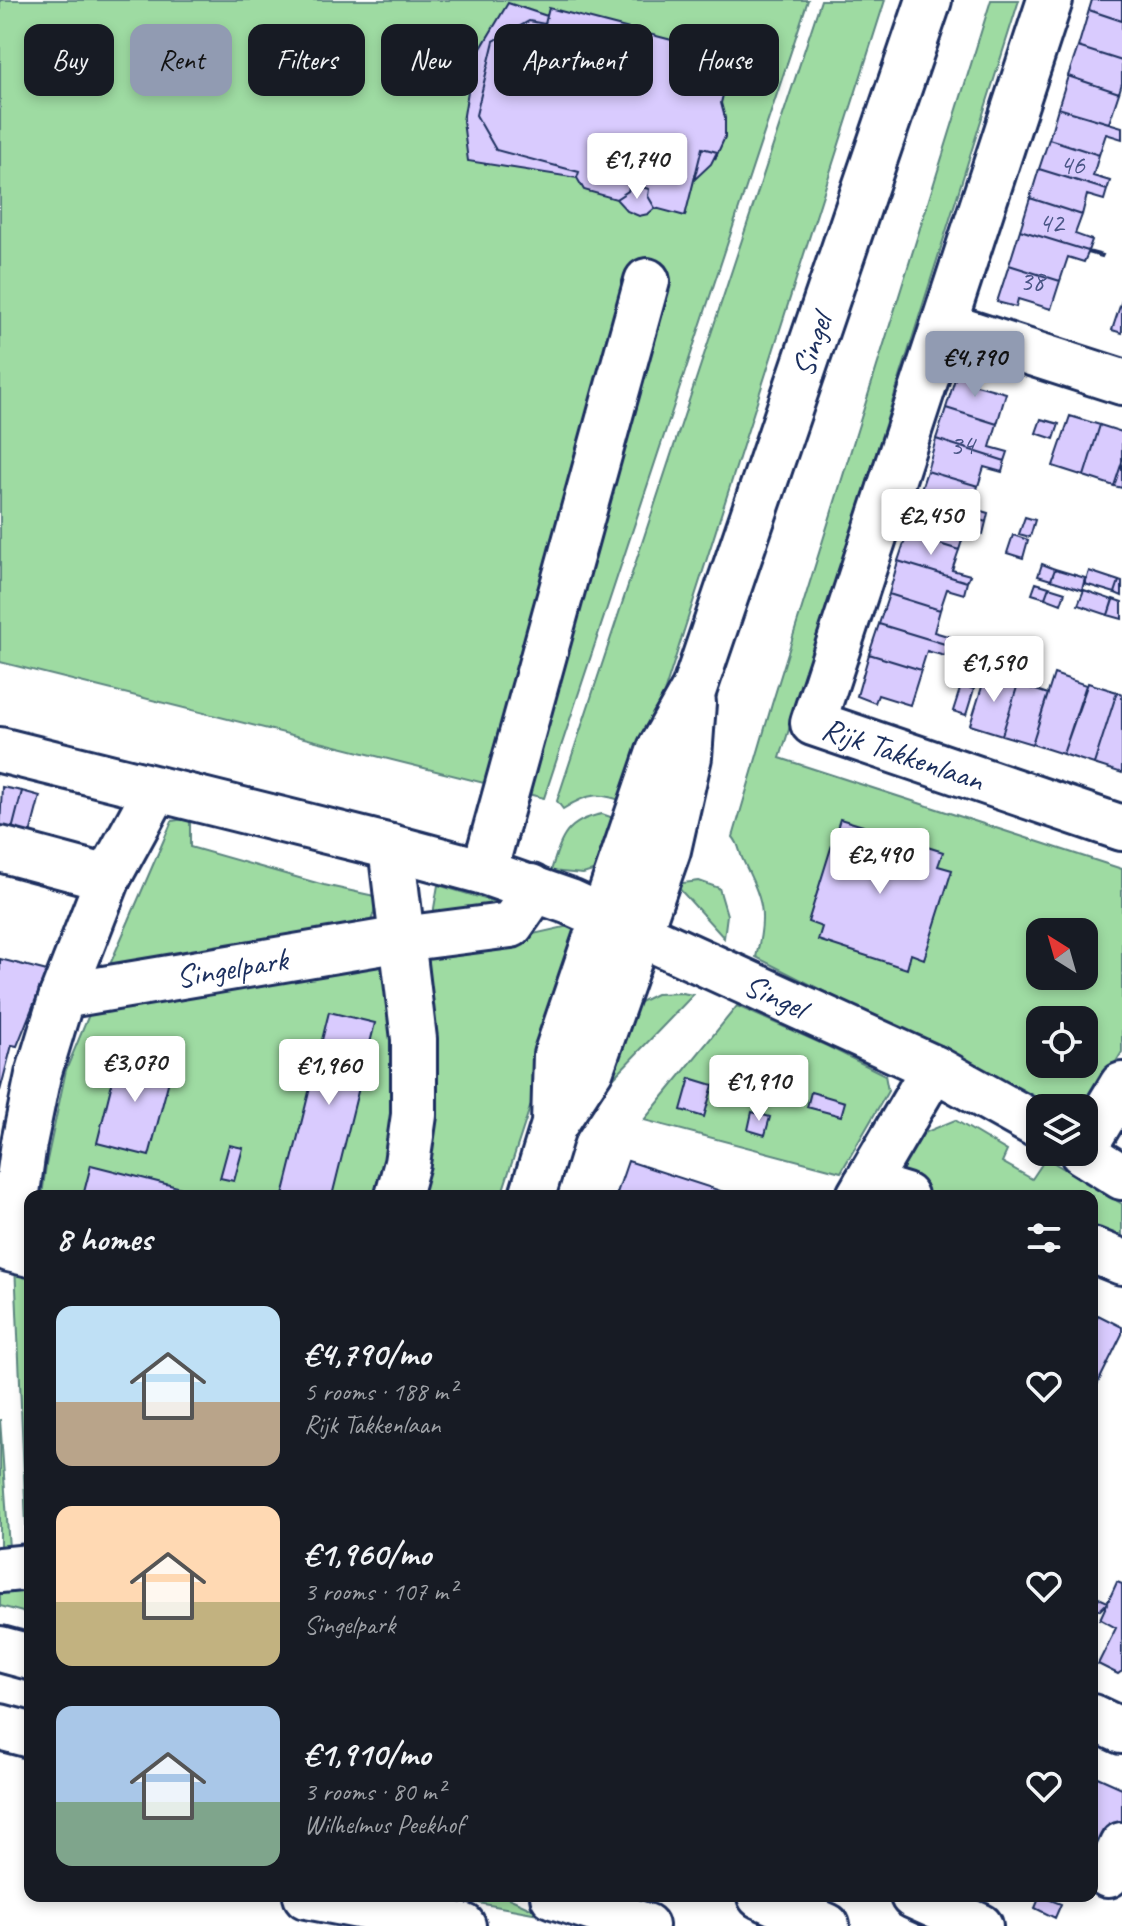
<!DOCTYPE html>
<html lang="en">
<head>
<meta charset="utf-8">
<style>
  body { margin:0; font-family:Caveat,sans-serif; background:#20242c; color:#f1f3f6; height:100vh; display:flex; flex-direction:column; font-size:30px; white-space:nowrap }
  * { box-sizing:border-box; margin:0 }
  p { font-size:26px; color:#9ea1a6 }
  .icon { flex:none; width:44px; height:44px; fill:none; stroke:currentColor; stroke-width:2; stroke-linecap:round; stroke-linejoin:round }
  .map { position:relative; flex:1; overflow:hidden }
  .panel { position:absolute; left:24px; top:1190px; width:1074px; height:712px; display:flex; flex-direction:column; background:#171b24; border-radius:16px; box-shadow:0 4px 12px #0003 }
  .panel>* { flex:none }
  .top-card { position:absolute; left:24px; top:24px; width:1074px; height:72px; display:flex; gap:16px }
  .needle { width:52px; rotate:323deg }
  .fabs { position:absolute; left:1026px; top:918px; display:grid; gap:16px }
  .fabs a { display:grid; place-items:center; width:72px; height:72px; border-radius:16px; background:#171b24; box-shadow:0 4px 12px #0003; font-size:40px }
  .price { position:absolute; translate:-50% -68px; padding:0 18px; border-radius:8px; background:#fff; color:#222; font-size:26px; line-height:52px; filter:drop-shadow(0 2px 4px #0008) }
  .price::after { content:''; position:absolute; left:50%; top:48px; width:24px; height:18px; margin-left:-12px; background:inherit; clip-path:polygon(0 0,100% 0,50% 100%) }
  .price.current { background:#919bb2; color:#111 }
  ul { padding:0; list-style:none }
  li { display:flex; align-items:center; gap:24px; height:200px; padding:0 32px }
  li span { display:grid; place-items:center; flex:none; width:224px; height:160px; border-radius:16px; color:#555 }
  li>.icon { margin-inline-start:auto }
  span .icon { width:96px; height:96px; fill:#fffc; stroke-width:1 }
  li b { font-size:34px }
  h2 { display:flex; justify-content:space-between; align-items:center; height:96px; padding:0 32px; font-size:34px }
  .pill { padding:0 28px; border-radius:16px; background:#171b24; box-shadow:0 4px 12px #0003; font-size:28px; line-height:72px }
  .pill.current { background:#919bb2; color:#111 }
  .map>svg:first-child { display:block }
  .grass { fill:#9edba2; stroke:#5c8580; stroke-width:2; fill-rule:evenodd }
  .building { fill:#d9cbfe; stroke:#1b2f5e; stroke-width:2 }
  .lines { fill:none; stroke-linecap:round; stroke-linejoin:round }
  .minor-casing { stroke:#1b2f5e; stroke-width:50 }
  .major-casing { stroke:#1b2f5e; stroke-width:50 }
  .minor { stroke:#fff; stroke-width:44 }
  .major { stroke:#fff; stroke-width:44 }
  .labels { text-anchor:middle; stroke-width:7; stroke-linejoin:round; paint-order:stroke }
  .number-label { font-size:28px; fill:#4a5686 }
  .street-label { font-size:32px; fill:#1b2f5e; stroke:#fff }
</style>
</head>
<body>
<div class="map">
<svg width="1122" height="1926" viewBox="0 0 1122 1926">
  <rect width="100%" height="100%" fill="#fff"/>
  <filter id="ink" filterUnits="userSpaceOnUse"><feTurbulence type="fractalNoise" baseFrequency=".0125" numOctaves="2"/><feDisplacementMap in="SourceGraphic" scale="16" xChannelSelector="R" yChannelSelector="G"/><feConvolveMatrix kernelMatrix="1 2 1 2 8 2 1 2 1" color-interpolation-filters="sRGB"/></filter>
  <g filter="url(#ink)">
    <!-- grass -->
    <path class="grass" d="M0 0H808L544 798 0 662Z
      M821 0H885L629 803C600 792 589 792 563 809L557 801Z
      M991 0H1019L780 758 1122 869V1052L1098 1091 1082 1108H1055L756 957C768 912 762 900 743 860 739 852 740 845 733 837L772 704ZM1040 932H1084V976H1040ZM1040 1020H1084V1064H1040Z
      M602 814 622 821 599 869 583 874 551 871C561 839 565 821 602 814Z
      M190 818V847L324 885 379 897 368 930 108 969 172 821Z
      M699 881 719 888 727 915 724 938 675 884Z
      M438 885 522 910 433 914Z
      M591 921 501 1196H410L423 959Z
      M390 962 405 1092 383 1196H42L46 1165 66 1070 93 1005Z
      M682 993 693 995 592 1100 634 1005 656 994Z
      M737 1006 827 1046 885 1075 888 1091 841 1172 644 1120Z
      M955 1120 1007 1151 1002 1162 1032 1179 1046 1158 1122 1204V1252L1092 1241V1196H938L897 1186 893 1169 919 1135Z
      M15 1264 30 1268V1547H27Z
      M0 1419 9 1548H0Z
      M30 1583V1614L0 1606V1586Z
      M441 1896H504L549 1916Z"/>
    <!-- building -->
    <path class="building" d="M1092 0H1122V21L1089 10Z
      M508 3 547 16 545 24 529 21 494 41 476 115 496 150 579 172 577 178 468 161 463 121 468 91 480 50Z
      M549 8 733 56 721 103 725 118V137L715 159 717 152 702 148 685 216 655 208 648 196 649 189 630 184 628 191 616 199 584 190 577 178 579 172 496 150 476 115 494 41 529 21 545 24Z
      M1089 10 1122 21V61L1078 47Z
      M1078 47 1122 61V83L1119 93 1068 76Z
      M1068 76 1119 93 1109 123 1058 108Z
      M1058 108 1122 127V139L1106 134 1099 155 1049 139Z
      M1049 139 1099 155 1093 176 1110 181 1107 190 1039 169Z
      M702 148 717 152 711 164 694 180Z
      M1039 169 1107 190 1104 200 1087 195 1082 215 1030 198Z
      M630 184 649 189 648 196 655 208 648 214 639 216 627 211 616 199 628 191Z
      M1030 198 1082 215 1075 234 1092 240 1088 251 1020 230Z
      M1020 230 1088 251 1103 255 1102 257 1088 253 1084 262 1068 257 1060 281 1009 265Z
      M1009 265 1060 281 1051 309 1018 299 1016 307 997 302Z
      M1122 300V333L1112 330Z
      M958 369 976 375 973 384 1006 393 997 424 946 408Z
      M946 408 997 424 990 447 1008 452 1005 461 936 439Z
      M1070 416 1100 425 1084 476 1053 466Z
      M1041 419 1059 424 1054 439 1036 433Z
      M1100 425 1122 432V462L1114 486 1084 476Z
      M936 439 1005 461 1002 472 984 467 978 486 927 471Z
      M1122 462V488L1114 486Z
      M927 471 978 486 971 508 988 513 986 522 917 501Z
      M917 501 986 522 983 534 966 528 959 550 907 534Z
      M1025 517 1035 520 1030 537 1019 534Z
      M907 534 959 550 952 570 970 575 967 582 898 561Z
      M1013 535 1028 540 1023 558 1007 553Z
      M898 561 967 582 964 594 947 589 940 610 889 594Z
      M1042 564 1055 569 1051 580 1038 576Z
      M1055 569 1085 578 1082 590 1051 580Z
      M1089 571 1119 581 1115 593 1085 584Z
      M1119 581 1122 582V596L1115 593Z
      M1036 583 1049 587 1045 598 1032 594Z
      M1049 587 1065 592 1061 604 1045 598Z
      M1084 590 1113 600 1108 615 1078 605Z
      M889 594 940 610 934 632 951 637 948 645 879 624Z
      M1113 599 1122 602V619L1108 615Z
      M879 624 948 645 945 656 927 651 921 670 869 654Z
      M948 646 984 658 981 667 945 656Z
      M869 654 921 670 910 705 878 695 875 703 857 696Z
      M986 674 1018 684 1002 735 970 725Z
      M1054 674 1086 685 1063 754 1032 744Z
      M1088 683 1117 692 1094 764 1063 754Z
      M1018 684 1048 694 1032 744 1002 735Z
      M961 686 974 689 966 715 953 711Z
      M1117 692 1122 694V773L1094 764Z
      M2 787 22 791 12 830 0 827Z
      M22 791 40 796 30 834 12 830Z
      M840 819 863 826 859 838 871 842 874 830 943 852 938 866 952 870 924 959 911 954 907 969 818 940 822 927 808 922Z
      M0 959 47 971 17 1046 12 1045 0 1091Z
      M329 1012 375 1023 332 1196H283Z
      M120 1051 173 1065 149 1156 97 1143Z
      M690 1078 713 1085 704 1117 681 1110Z
      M811 1092 845 1102 841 1116 807 1107Z
      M752 1112 770 1117 765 1135 748 1130Z
      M229 1145 243 1148 234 1181 220 1178Z
      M628 1161 724 1192 722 1196H616Z
      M91 1165 213 1196H83Z
      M1098 1315 1122 1327V1334L1092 1395V1328Z
      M1117 1582 1122 1584V1671L1118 1674 1098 1664 1116 1628 1100 1619Z
      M1092 1595 1108 1602 1100 1610 1092 1607Z
      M1095 1776 1122 1788V1820L1109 1847 1092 1839V1781Z
      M1040 1896 1061 1904 1055 1918 1035 1908Z"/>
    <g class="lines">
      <!-- minor casing -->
      <g class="minor-casing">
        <g id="minor">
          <path id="s1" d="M1050 0 813 723 1122 828"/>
          <path d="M944 325 1122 382"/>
          <path id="s2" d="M0 750 391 847 484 872 570 902 934 1068 1040 1127"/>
          <path d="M391 847 414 1039V1115L407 1163 398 1196"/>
          <path d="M0 849 108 878"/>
          <path d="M484 872 647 281"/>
          <path id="s3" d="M62 996 402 939 511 925 525 905 531 887"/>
          <path d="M555 1124 591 1069 668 850 689 757 693 703"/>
          <path d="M1084 1148 1122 1085"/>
          <path d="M1082 1152 1122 1177"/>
          <path d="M866 1184 905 1196"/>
          <path id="s4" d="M532 1196 554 1124 556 1055 660 749 694 689 929 0"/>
          <path d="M859 1196 934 1068"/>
          <path d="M1092 1250 1122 1262"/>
          <path d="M30 1254 9 1249 24 1143 38 1075 62 996 108 878 156 790"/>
          <path d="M0 1570 30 1567"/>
          <path d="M1092 1717 1122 1731"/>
          <path d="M1108 1875 1122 1845"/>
          <path d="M306 1896 463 1926"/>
          <path d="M913 1896 980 1926"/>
        </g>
      </g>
      <!-- major casing -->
      <g class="major-casing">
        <path id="major" d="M0 1649 30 1657
          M0 1727 30 1735
          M553 1896 646 1926
          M760 1896 827 1926"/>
      </g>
      <!-- minor -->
      <use href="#minor" class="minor"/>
      <!-- major -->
      <use href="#major" class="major"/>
    </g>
  </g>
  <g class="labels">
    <!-- number labels -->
    <g class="number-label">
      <text x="1072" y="174">46</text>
      <text x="1051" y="232">42</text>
      <text x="1032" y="290">38</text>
      <text x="962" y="454">34</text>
    </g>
    <!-- street labels -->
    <g class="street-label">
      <text dy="11" stroke="none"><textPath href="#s4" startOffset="900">Singel</textPath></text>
      <text dy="11" stroke="none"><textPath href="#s1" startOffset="856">Rijk Takkenlaan</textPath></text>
      <text dy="11" stroke="none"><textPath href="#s3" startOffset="172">Singelpark</textPath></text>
      <text dy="11" stroke="none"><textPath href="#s2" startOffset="816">Singel</textPath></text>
    </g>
  </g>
</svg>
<div class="fabs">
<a><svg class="needle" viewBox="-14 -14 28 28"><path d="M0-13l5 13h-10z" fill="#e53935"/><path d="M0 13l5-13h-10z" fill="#9ea1a6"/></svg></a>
<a><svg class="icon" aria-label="locate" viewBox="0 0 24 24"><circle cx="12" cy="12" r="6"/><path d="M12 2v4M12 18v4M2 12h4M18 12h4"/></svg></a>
<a><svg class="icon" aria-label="layers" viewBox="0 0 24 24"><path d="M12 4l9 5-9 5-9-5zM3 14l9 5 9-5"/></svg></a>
</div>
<b class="price" style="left:637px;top:201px">€1,740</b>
<b class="price current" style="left:975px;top:399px">€4,790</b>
<b class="price" style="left:931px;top:557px">€2,450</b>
<b class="price" style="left:994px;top:704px">€1,590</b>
<b class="price" style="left:880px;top:896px">€2,490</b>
<b class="price" style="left:135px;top:1104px">€3,070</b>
<b class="price" style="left:329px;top:1107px">€1,960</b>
<b class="price" style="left:759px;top:1123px">€1,910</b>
<div class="top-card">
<a class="pill">Buy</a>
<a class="pill current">Rent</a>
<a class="pill">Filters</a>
<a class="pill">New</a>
<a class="pill">Apartment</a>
<a class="pill">House</a>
</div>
<section class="panel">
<h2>8 homes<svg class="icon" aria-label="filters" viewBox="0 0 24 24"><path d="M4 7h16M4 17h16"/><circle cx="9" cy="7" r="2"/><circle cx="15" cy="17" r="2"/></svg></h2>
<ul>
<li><span style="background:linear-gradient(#bfe0f5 60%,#b9a48a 0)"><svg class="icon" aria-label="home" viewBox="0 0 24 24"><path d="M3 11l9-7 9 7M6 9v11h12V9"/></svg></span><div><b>€4,790/mo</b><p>5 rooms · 188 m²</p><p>Rijk Takkenlaan</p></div><svg class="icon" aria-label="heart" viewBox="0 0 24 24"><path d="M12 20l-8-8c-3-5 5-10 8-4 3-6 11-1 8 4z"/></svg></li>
<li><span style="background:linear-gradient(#ffd9b3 60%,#c2b280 0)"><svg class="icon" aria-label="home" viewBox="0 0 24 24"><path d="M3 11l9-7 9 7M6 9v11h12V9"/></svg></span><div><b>€1,960/mo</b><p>3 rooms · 107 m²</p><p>Singelpark</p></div><svg class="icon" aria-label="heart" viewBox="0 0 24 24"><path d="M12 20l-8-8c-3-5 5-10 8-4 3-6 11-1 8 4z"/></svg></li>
<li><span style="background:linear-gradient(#a9c7e8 60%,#7fa58c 0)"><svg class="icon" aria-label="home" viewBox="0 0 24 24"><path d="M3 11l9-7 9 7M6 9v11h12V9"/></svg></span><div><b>€1,910/mo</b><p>3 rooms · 80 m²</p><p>Wilhelmus Peekhof</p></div><svg class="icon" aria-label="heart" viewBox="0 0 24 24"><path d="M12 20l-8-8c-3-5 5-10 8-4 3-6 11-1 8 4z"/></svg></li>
</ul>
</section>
</div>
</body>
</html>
